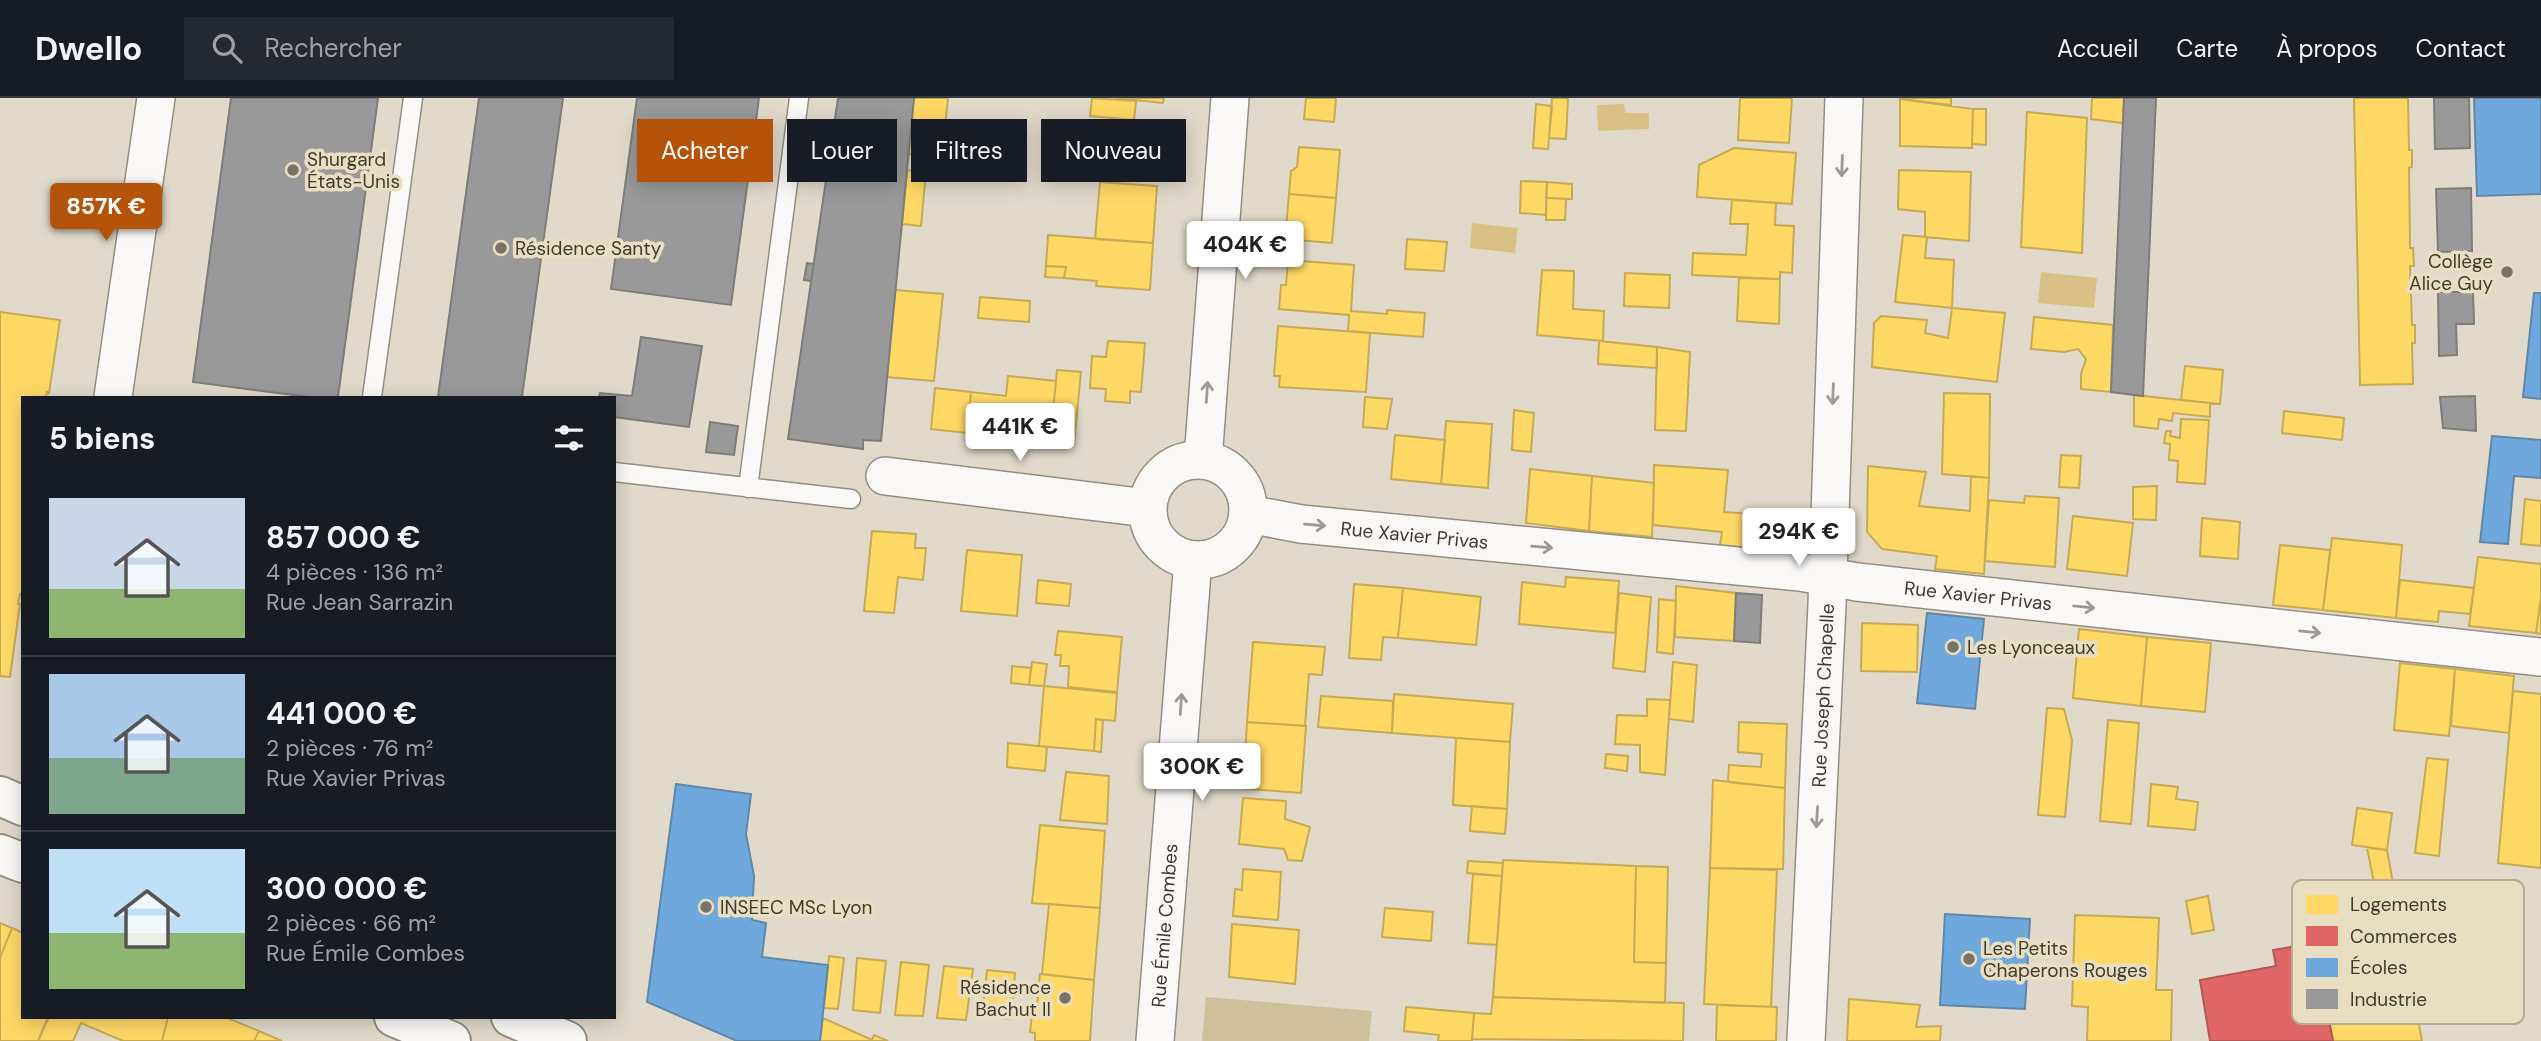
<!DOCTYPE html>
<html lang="fr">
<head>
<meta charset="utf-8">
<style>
  body { margin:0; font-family:"DM Sans",sans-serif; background:#242831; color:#f1f3f6; height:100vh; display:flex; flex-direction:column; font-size:26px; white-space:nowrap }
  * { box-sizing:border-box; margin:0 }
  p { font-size:23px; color:#9ea1a6 }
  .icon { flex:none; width:38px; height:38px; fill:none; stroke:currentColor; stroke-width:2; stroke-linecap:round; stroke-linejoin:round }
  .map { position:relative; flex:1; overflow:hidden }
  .panel { position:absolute; left:21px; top:298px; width:595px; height:623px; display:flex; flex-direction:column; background:#171b24; border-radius:0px; box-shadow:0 4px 18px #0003 }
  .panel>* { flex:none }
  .guide { position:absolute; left:637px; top:21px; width:665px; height:63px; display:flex; gap:14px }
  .price { position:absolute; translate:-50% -60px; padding:0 16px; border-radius:7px; background:#fff; color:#222; font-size:23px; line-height:46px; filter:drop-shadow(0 2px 4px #0008) }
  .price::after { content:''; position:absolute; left:50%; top:42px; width:21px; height:16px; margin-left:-10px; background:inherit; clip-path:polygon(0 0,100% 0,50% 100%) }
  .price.current { background:#b45309; color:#fff }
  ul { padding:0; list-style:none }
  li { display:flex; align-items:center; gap:21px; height:175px; padding:0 28px }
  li+li { border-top:2px solid #363941 }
  li span { display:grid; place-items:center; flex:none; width:196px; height:140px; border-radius:0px; color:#555 }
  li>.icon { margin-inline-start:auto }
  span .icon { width:84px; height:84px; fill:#fffc; stroke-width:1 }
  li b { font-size:30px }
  h2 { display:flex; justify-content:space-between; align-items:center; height:84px; padding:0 28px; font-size:30px }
  .pill { padding:0 24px; border-radius:0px; background:#171b24; box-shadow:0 4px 18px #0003; font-size:24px; line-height:63px }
  .pill.current { background:#b45309; color:#fff }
  header { display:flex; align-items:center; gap:42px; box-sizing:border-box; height:98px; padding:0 35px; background:#171b24; border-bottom:2px solid #363941 }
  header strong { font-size:33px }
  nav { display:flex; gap:38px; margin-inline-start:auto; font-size:24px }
  .search { width:490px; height:63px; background:#242831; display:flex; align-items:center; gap:18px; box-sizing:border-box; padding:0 24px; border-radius:0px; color:#9ea1a6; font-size:26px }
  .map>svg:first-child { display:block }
  .green { fill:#cfc09b }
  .water { fill:#d9c186 }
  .homes { fill:#ffd966; stroke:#c6aa56; stroke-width:2 }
  .shops { fill:#e06666; stroke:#b05956; stroke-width:2 }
  .schools { fill:#6fa8dc; stroke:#6187a8; stroke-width:2 }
  .industry { fill:#999; stroke:#7e7d7a; stroke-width:2 }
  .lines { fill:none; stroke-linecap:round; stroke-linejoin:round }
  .service-casing { stroke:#948f84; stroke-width:21 }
  .minor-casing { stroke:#948f84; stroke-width:40 }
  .secondary-casing { stroke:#948f84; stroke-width:42 }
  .service { stroke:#faf9f7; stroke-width:18 }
  .minor { stroke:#faf9f7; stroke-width:37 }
  .secondary { stroke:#faf9f7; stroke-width:38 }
  .oneway { stroke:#9d9a94 }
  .poi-dot { fill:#787366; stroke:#eadec2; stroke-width:2.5 }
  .labels { text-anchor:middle; stroke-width:7; stroke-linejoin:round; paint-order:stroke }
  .poi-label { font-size:19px; fill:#403b30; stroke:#eadec2; text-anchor:start }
  .street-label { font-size:19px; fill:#403b30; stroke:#eadec2 }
  .key { fill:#eadec2; stroke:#b7ad96; stroke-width:2 }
  .key-label { font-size:19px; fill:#403b30 }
</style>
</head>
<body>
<header>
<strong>Dwello</strong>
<div class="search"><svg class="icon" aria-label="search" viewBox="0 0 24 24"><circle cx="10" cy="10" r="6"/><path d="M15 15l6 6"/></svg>Rechercher</div>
<nav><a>Accueil</a><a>Carte</a><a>À propos</a><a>Contact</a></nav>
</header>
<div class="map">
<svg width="2541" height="943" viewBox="0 0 2541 943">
  <rect width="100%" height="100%" fill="#e1dacb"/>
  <!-- green -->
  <path class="green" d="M1206 899 1372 913 1369 943H1202Z"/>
  <!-- water -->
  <path class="water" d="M1624 6 1625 15H1649V31L1598 33 1597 7Z
    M1472 125 1518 130 1515 155 1470 150Z
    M2041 174 2097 180 2094 210 2038 205Z"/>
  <!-- homes -->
  <path class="homes" d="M914 0H948L942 59 908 56Z
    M1092 0 1136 3 1134 22 1090 18Z
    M1115 0H1164L1163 5Z
    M1306 0H1336L1334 24 1304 21Z
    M1552 0H1568L1566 41 1549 40Z
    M1740 0H1792L1789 45 1738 42Z
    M1900 0H1951V7L1900 1Z
    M2092 0H2124L2123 25 2091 21Z
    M2354 0H2408L2409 52H2412V69L2409 70 2410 150H2413L2414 168H2410L2412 227H2415V245H2412L2413 286 2360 287Z
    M1900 1 1973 11 1972 50 1900 48Z
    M1536 6 1552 8 1548 51 1533 50Z
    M1973 11H1986V47L1972 46Z
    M2027 14 2087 20 2082 155 2021 149Z
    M1299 49 1340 52 1336 100 1289 96 1291 73 1297 69Z
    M1734 50 1796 55 1792 106 1697 99 1699 67Z
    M907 72 926 74 921 128 902 126Z
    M1899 72 1971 74 1969 143 1925 139V114L1898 111Z
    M1521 83 1547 84 1546 117 1520 115Z
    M1100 84 1157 88 1153 145 1095 141Z
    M1547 84 1572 86V101L1546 100Z
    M1289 96 1336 100 1332 145 1285 141Z
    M1546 100 1566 101 1565 122H1546Z
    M1732 102 1776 105 1775 127 1794 128 1792 175 1780 174V181L1692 177 1693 155 1746 157 1748 126H1730Z
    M1048 137 1153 145 1150 192 1096 188 1097 183 1064 180 1066 169 1046 168Z
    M1903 137 1927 139 1925 160 1954 162 1952 210 1895 204Z
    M1407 141 1447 144 1444 173 1405 171Z
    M1288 162 1354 167 1351 213 1387 216V212L1425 215 1423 239 1348 233 1349 217 1279 211 1281 187H1286Z
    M1046 168 1066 169 1064 180 1045 179Z
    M1542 172 1574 173 1573 211 1604 213 1603 243 1537 237Z
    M1625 175 1670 177 1669 210 1624 208Z
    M1739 180 1780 181 1779 226 1737 223Z
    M895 192 943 196 934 283 887 279Z
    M980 199 1030 203 1029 224 978 220Z
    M1952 210 2005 215 1997 284 1872 269 1874 225 1881 218 1927 222 1925 235 1948 240Z
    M0 214 60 222 49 295 47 294 46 299H23V489L22 496H20L18 506H20L10 579 0 578Z
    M2034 219 2113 227 2111 294 2081 291V276L2086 261 2078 251 2064 254 2031 251Z
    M1278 228 1370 235 1366 294 1279 289 1280 278H1274Z
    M1108 243 1145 245 1141 294 1130 293V305L1105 303 1106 291 1090 290 1092 258 1106 259Z
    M1599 243 1657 249V270L1598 266Z
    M1657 249 1690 254 1686 333 1655 332Z
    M2185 268 2223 272 2220 306 2181 302Z
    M1057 272 1081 274 1074 346 1050 345Z
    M1008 278 1056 283 1050 345 967 335 971 294 1006 298Z
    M935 290 971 294 967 335 931 331Z
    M1944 295 1990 296 1989 380 1942 376Z
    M2134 297 2210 305V319L2173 315 2172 323 2159 321 2158 331 2134 328Z
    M1365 299 1392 301 1387 331 1363 329Z
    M1514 312 1534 315 1531 354 1512 352Z
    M2284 313 2344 320 2342 342 2282 335Z
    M2181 321 2209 322 2205 386 2177 384 2178 363 2169 362 2170 346 2164 345 2166 333H2171L2170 338 2180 340Z
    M1446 323 1492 326 1488 390 1441 386Z
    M1395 337 1445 342 1441 386 1391 381Z
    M2061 357 2081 358 2079 390 2059 389Z
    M1654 367 1728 372 1724 414 1795 419 1794 455 1720 447 1722 434 1653 427Z
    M1868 368 1926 374 1919 408 1970 413 1971 378 1989 380 1984 476 1935 471 1937 458 1882 451 1867 434Z
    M1530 371 1592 378 1589 433 1526 425Z
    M1592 378 1654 385 1652 439 1589 433Z
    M2157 388 2156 422 2133 421V389Z
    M2025 398 2059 400 2055 469 1985 463 1989 402 2024 405Z
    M2525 401 2541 403V448L2521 446Z
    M2073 418 2133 425 2127 478 2067 471Z
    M2202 420 2240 424 2238 461 2200 458Z
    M872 433 916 436 915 450H926L923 482 898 479 894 515 864 513Z
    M2332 440 2402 447 2396 520 2323 512Z
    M2280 447 2330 452 2323 512 2273 507Z
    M967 452 1022 457 1017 518 961 513Z
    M2478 459 2541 466V498L2536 535 2469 528Z
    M1566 479 1619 483 1615 535 1519 526 1522 484 1565 489Z
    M1038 482 1071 486 1069 508 1036 505Z
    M2400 482 2474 490 2470 516 2439 513 2438 524 2396 520Z
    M1354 486 1403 490 1398 540 1383 539 1381 562 1349 560Z
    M1676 488 1736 495 1734 543 1675 539Z
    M1403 490 1481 499 1476 547 1398 540Z
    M1619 495 1651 499 1645 574 1613 570Z
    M2541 498V536L2536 535Z
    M1659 501 1676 503 1673 556 1657 554Z
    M1862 525 1918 527 1917 574 1861 573Z
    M2079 531 2147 539 2141 608 2073 600Z
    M1058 533 1122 539 1117 594 1068 589 1069 568H1060L1061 557H1055Z
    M2147 539 2211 545 2205 614 2141 608Z
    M1253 544 1325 549 1322 577 1309 576 1305 628 1247 624Z
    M1032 564 1047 566 1044 588 1029 587Z
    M1673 564 1697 567 1693 624 1669 621Z
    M2400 565 2455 571 2449 638 2394 632Z
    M1012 568 1031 570 1029 587 1011 585Z
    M2455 571 2514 578 2509 635 2451 628Z
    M1044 588 1117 595 1115 623 1096 621 1094 653 1039 648Z
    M2513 593 2541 596V770L2498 765Z
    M1394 596 1513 606 1510 644 1392 635Z
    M1321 598 1393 603 1392 635 1318 629Z
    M1647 601 1670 602 1665 677 1640 674V647L1615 646 1617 617 1647 618Z
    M2047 610 2064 611 2072 642 2065 719 2038 717Z
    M1096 621 1103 622 1101 654 1094 653Z
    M2108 622 2139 625 2131 726 2100 723Z
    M1247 624 1306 628 1301 695 1251 691 1252 660H1245Z
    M1739 624 1787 626 1785 690 1728 684 1729 667 1761 669 1762 656 1738 654Z
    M1456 640 1510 644 1507 711 1453 707Z
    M1008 645 1047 649 1045 673 1007 669Z
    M1606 656 1628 658 1627 673 1605 670Z
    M2427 660 2448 662 2439 758 2415 755Z
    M1220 667 1252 671 1251 691 1219 688Z
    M1066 674 1109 678 1107 726 1060 722Z
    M1713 682 1785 690 1783 771 1710 770Z
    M2151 686 2178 689 2176 701 2198 704 2195 732 2148 728Z
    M1243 700 1286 703 1285 721 1310 729 1302 763 1288 762 1284 751 1239 746Z
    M1472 708 1507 711 1505 736 1470 733Z
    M2357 710 2392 715 2387 752 2352 747Z
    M1040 727 1105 733 1100 810 1032 805Z
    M2367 750 2387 752 2422 943H2333L2306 802 2375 790Z
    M1503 762 1636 768 1634 864 1666 865 1665 905 1493 899Z
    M1468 763 1503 765 1502 778 1467 775Z
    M1636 768 1668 769 1666 865 1634 864Z
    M1710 770 1777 772 1771 909 1704 906Z
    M1243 771 1281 774 1278 822 1233 818 1235 791 1242 792Z
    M1473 776 1502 778 1497 847 1468 845Z
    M2208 798 2214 832 2192 836 2186 803Z
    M1049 806 1100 810 1094 882 1042 876Z
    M1385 810 1433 814 1431 843 1382 839Z
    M2075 817 2159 820 2156 892H2172L2171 943H2087L2088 909 2072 908Z
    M0 825 12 830 0 860Z
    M1232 826 1299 832 1295 886 1229 879Z
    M12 830 23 835V919H48L38 943H0V860Z
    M829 858 844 860 838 911 824 910Z
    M857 860 886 863 880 915 853 912Z
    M901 864 929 867 923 918 895 917Z
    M944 868 973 871 966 922 937 920Z
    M987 872 1015 875 1011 921 982 918Z
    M1040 876 1094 882 1090 943H1035V935L1030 934 1032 918H1036Z
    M1493 899 1684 905 1683 943 1472 941 1474 915 1491 916Z
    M1849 901 1920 907 1916 929 1941 928 1940 943H1847Z
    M1717 907 1777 909 1776 943H1716Z
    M1406 909 1474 915 1472 943H1438L1439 937 1404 933Z
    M49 919H168L162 943H123L81 925 73 943H38Z
    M168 919H225L259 933 254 943H162Z
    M823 920 872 942 874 937 888 943H820Z
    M259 933 282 943H254Z"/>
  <!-- shops -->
  <path class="shops" d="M2314 845 2333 943H2210L2200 882 2276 868 2273 852Z"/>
  <!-- schools -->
  <path class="schools" d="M2474 0H2541V96L2477 98Z
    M2534 195H2541V301L2523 299Z
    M2492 338 2541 342V380L2514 378 2508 446 2480 444Z
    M1927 515 1984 521 1975 611 1917 605Z
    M676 686 751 696 746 736 754 778 752 822 766 825 762 859 828 867 820 943H737L647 904Z
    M1945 816 2030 821 2025 911 1940 907Z"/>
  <!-- industry -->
  <path class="industry" d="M231 0H378L338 299H309L193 284Z
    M479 0H563L522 299H438Z
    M637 0H759L731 207 611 191Z
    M838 0H914L881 343 863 342V351L788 341Z
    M2124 0H2156L2143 298 2111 294Z
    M2434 0H2469L2470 50 2435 51Z
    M2471 90 2472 153 2438 154 2436 91Z
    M807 165 814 166 811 183 804 182Z
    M2438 194H2473L2474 226H2456L2457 257 2439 258Z
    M641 239 702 248 689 329 614 319V299H599L600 295 632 298Z
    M2475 298 2476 333 2443 330 2440 299Z
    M710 324 738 328 734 357 706 354Z
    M1736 495 1762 497 1760 545 1734 543Z"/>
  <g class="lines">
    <!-- service casing -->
    <g class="service-casing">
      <path id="service" d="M372 299 413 0
        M614 374 851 401
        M748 390 799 0"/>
    </g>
    <!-- minor casing -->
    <g class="minor-casing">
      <g id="minor">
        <path d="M113 299 156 0"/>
        <path d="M1203 362 1230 0"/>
        <circle cx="1198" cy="412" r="50"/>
        <path d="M885 378 1147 410"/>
        <path id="s1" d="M1248 416 1301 426 1800 474 1857 484 2541 559"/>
        <path id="s2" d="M1155 943 1193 462"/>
        <path id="s3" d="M1806 943 1827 507 1844 0"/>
      </g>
    </g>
    <!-- secondary casing -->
    <g class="secondary-casing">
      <path id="secondary" d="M0 698 23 708
        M0 756 23 765
        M394 919 451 943
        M511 919 567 943"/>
    </g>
    <!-- service -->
    <use href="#service" class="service"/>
    <!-- minor -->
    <use href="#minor" class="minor"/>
    <!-- secondary -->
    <use href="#secondary" class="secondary"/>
  </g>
  <!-- one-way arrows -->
  <defs><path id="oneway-shaft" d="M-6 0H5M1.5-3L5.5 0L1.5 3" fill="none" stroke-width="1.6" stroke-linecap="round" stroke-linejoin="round" transform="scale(1.75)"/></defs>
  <g class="oneway">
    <use href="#oneway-shaft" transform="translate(1842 68) rotate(92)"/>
    <use href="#oneway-shaft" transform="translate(1207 294) rotate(-86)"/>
    <use href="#oneway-shaft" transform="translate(1833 296) rotate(92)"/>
    <use href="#oneway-shaft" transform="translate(1315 427) rotate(5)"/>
    <use href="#oneway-shaft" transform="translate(1542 449) rotate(5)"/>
    <use href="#oneway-shaft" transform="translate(2084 509) rotate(6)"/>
    <use href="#oneway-shaft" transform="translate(2310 534) rotate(6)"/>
    <use href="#oneway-shaft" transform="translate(1181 606) rotate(-86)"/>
    <use href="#oneway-shaft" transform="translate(1817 719) rotate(93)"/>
  </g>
  <!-- markers -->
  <g class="poi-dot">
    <circle cx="293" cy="72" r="7"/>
    <circle cx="501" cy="150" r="7"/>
    <circle cx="2507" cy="174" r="7"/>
    <circle cx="1953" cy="549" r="7"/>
    <circle cx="706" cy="809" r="7"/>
    <circle cx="1969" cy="861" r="7"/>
    <circle cx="1065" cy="900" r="7"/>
  </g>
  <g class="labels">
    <!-- poi labels -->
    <g class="poi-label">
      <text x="307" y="68">Shurgard<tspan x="307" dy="22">États-Unis</tspan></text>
      <text x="515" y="157">Résidence Santy</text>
      <text x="2493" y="170" text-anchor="end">Collège<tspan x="2493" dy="22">Alice Guy</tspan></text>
      <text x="1967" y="556">Les Lyonceaux</text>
      <text x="720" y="816">INSEEC MSc Lyon</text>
      <text x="1983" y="857">Les Petits<tspan x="1983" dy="22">Chaperons Rouges</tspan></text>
      <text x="1051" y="896" text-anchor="end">Résidence<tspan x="1051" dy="22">Bachut II</tspan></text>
    </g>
    <!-- street labels -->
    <g class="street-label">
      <text dy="7" stroke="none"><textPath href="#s1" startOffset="168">Rue Xavier Privas</textPath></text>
      <text dy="7" stroke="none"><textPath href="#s1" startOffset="735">Rue Xavier Privas</textPath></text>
      <text dy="7" stroke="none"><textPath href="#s3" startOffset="346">Rue Joseph Chapelle</textPath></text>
      <text dy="7" stroke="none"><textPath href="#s2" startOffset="116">Rue Émile Combes</textPath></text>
    </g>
  </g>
  <!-- legend -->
  <rect x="2292" y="782" width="232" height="144" rx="10" class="key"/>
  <rect x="2306" y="797" width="32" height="19" fill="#ffd966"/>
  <rect x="2306" y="828" width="32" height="20" fill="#e06666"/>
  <rect x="2306" y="860" width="32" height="19" fill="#6fa8dc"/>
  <rect x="2306" y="891" width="32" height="20" fill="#999"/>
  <g class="key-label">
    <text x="2350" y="813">Logements</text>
    <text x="2350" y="845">Commerces</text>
    <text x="2350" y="876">Écoles</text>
    <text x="2350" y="908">Industrie</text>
  </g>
</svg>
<b class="price current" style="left:106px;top:145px">857K €</b>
<b class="price" style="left:1245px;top:183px">404K €</b>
<b class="price" style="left:1020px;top:365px">441K €</b>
<b class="price" style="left:1799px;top:470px">294K €</b>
<b class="price" style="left:1202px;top:705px">300K €</b>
<div class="guide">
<a class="pill current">Acheter</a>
<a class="pill">Louer</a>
<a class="pill">Filtres</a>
<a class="pill">Nouveau</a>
</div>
<section class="panel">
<h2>5 biens<svg class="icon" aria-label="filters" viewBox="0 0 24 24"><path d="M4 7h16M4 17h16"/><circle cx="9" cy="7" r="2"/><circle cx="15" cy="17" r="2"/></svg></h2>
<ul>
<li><span style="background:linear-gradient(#c9d6e8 65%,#8fb573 0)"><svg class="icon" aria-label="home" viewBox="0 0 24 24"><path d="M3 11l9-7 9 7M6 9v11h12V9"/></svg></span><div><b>857 000 €</b><p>4 pièces · 136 m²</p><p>Rue Jean Sarrazin</p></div></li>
<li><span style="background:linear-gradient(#a9c7e8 60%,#7fa58c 0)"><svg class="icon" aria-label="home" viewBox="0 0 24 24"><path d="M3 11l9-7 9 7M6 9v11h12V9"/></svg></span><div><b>441 000 €</b><p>2 pièces · 76 m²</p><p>Rue Xavier Privas</p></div></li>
<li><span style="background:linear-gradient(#bfe0f5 60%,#8fb573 0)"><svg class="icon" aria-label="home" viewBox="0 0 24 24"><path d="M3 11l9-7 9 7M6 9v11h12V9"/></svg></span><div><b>300 000 €</b><p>2 pièces · 66 m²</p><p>Rue Émile Combes</p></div></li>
</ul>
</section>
</div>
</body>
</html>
